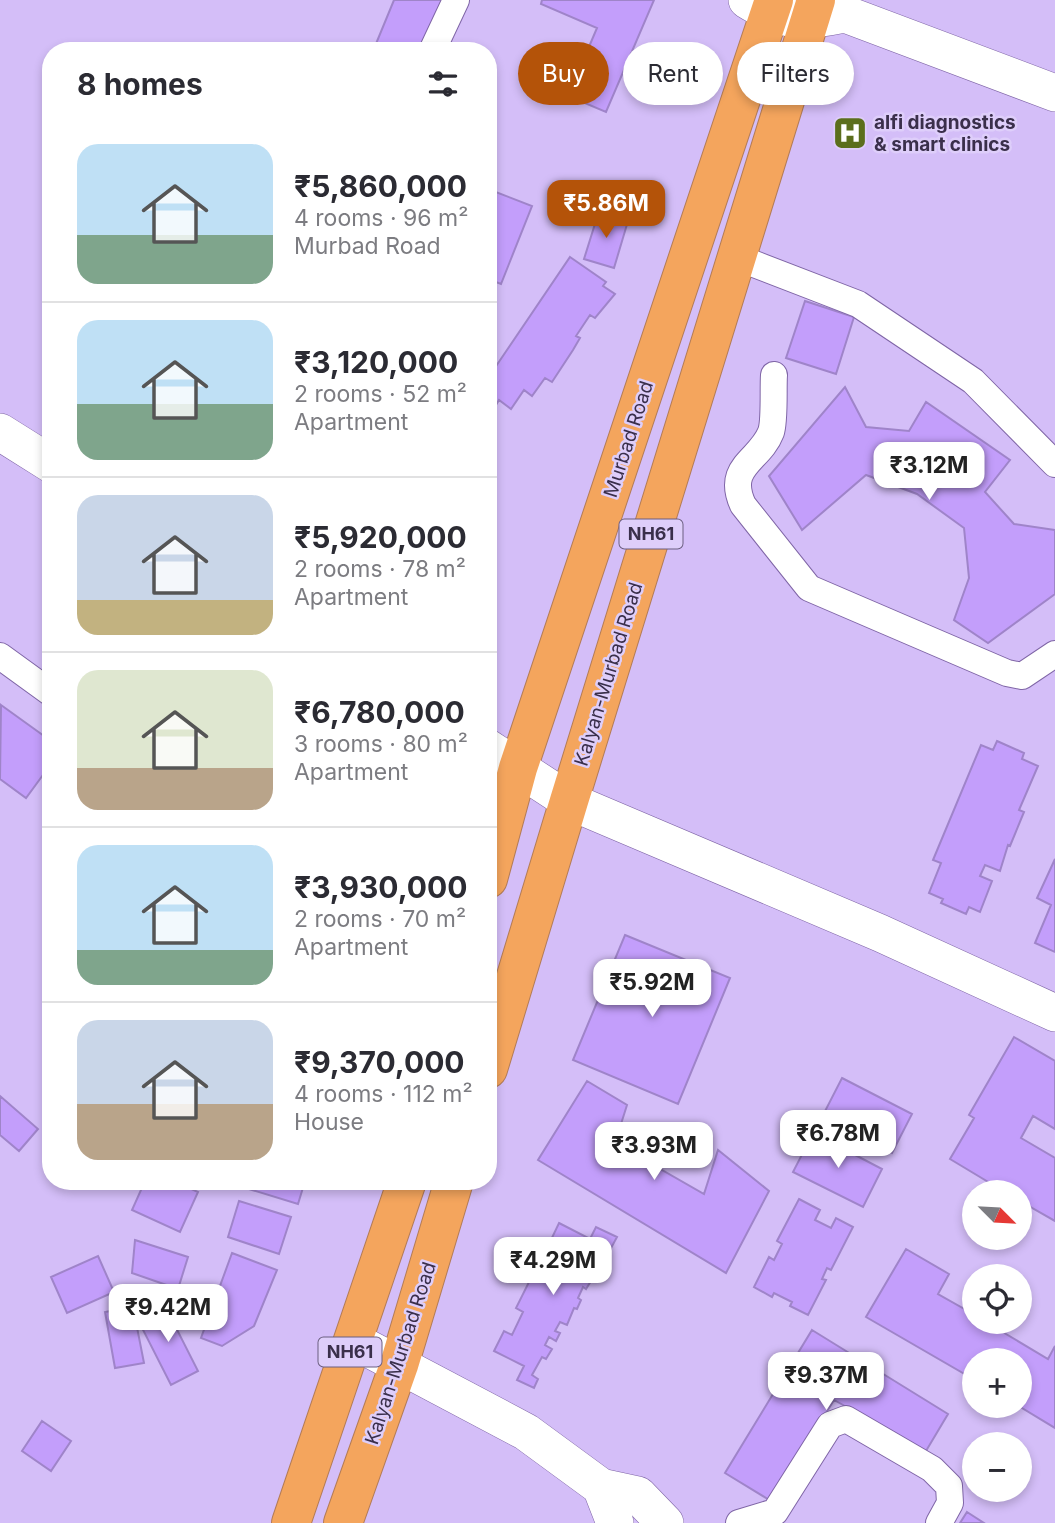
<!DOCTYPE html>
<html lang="en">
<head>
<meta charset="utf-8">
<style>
  body { margin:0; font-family:Inter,sans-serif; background:#f7f7f7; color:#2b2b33; height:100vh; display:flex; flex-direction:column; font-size:26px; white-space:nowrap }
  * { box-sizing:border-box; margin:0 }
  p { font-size:23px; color:#7c7c81 }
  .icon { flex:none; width:38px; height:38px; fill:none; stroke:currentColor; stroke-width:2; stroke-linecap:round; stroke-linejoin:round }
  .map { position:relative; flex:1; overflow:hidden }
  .panel { position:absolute; left:42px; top:42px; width:455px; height:1148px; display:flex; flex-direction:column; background:#fff; border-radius:28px; box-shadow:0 4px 10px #0003 }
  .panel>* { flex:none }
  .guide { position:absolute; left:518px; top:42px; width:430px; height:63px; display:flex; gap:14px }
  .needle { width:46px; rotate:114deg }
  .fabs { position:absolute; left:962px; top:1180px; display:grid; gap:14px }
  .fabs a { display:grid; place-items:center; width:70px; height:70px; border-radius:50%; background:#fff; box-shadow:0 4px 10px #0003; font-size:35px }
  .price { position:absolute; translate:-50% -60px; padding:0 16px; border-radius:14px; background:#fff; color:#222; font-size:23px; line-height:46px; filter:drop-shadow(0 2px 4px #0008) }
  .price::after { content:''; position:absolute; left:50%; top:42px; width:21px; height:16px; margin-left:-10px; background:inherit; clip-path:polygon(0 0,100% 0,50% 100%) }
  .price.on { background:#b45309; color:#fff }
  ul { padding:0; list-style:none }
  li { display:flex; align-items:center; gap:21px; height:175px; padding:0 35px }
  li+li { border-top:2px solid #e1e1e2 }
  li span { display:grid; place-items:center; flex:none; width:196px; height:140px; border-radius:21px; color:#555 }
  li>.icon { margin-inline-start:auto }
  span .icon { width:84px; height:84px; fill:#fffc; stroke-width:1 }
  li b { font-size:30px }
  h2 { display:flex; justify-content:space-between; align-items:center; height:84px; padding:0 35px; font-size:30px }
  .pill { padding:0 24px; border-radius:32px; background:#fff; box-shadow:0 4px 10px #0003; font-size:24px; line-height:63px }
  .pill.on { background:#b45309; color:#fff }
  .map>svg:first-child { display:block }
  .building { fill:#c39efb; stroke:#9f84c9; stroke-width:2 }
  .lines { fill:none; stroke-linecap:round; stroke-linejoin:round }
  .street-casing { stroke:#7f65a6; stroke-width:28 }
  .secondary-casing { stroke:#7f65a6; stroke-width:38 }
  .highway-casing { stroke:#b37c57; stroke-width:40 }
  .street { stroke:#fff; stroke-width:26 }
  .secondary { stroke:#fff; stroke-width:37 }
  .highway { stroke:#f4a55d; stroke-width:38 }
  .labels { text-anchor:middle; stroke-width:5; stroke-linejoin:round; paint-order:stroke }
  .shield { fill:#decefa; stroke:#6b5f80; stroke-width:2 }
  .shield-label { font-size:18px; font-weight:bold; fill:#3a2f4b }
  .poi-label { font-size:19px; font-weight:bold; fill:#3a2f4b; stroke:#decefa; text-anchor:start }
  .street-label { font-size:19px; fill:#3a2f4b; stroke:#decefa }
</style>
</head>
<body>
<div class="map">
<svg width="1055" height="1523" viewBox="0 0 1055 1523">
  <rect width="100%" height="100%" fill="#d4bef8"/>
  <!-- building -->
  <path class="building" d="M394 0H447L424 51H373Z
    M542 0H654L606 112 568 96 597 28 541 4Z
    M488 189 532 206 501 284 488 279Z
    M599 211 628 221 614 268 584 259Z
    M570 257 606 282 603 286 615 294 595 318 590 315 576 336 580 338 573 350 552 382 545 378 532 396 524 390 511 409 499 400 493 410 488 407V378Z
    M805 301 854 317 836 374 786 358Z
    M845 387 866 427 909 431 926 402 1010 460 985 492 1014 524 1055 530V594L988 643 954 620 969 578 964 528 917 494 866 475 802 530 769 476Z
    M1 705 51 741V764L26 798 0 779Z
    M997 741 1024 753 1022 759 1038 766 1019 810 1024 812 1010 846 1008 845 1000 871 985 865 980 876 992 881 980 912 969 907 966 914 941 903 943 899 929 893 941 863 933 860 981 745 993 750Z
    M1055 859V952L1035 943 1051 905 1037 898Z
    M625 935 730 978 678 1104 573 1060Z
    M1014 1037 1055 1061V1129L1033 1116 1021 1138 1055 1158V1221L1020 1201V1192H1005L950 1159 974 1118 969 1115Z
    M842 1078 912 1114 892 1153 822 1117Z
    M587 1081 627 1105 615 1143 704 1194 718 1150 769 1191 726 1273 538 1160Z
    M0 1096 38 1129 19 1151 0 1135Z
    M813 1133 882 1169 863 1207 793 1172Z
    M145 1181H174L198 1192 180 1232 132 1210Z
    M251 1181H305L298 1204 249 1189Z
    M799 1199 820 1210 815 1220 831 1228 836 1218 853 1227 831 1270 827 1268 822 1279 826 1280 808 1315 790 1306 792 1302 774 1293 772 1297 754 1287 769 1257 774 1260 782 1244 777 1241Z
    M239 1201 291 1217 279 1254 228 1237Z
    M559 1223 590 1239 596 1227 617 1237 610 1250 606 1248 598 1264 601 1265 596 1276 589 1272 586 1279 591 1281 586 1289 583 1287 578 1298 581 1300 577 1309 574 1308 567 1325 560 1322 555 1331 560 1333 556 1341 549 1337 545 1345 552 1349 546 1359 542 1357 532 1375 538 1379 534 1388 517 1380 524 1366 494 1351 504 1331 512 1335 523 1312 516 1308 537 1266 543 1270 555 1247 549 1244Z
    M135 1240 188 1257 178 1289 132 1273Z
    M906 1249 949 1274 938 1294 975 1315V1321H984L1048 1359 1055 1346V1428L1017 1405H1020V1360H975V1380L866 1317Z
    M232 1253 277 1270 254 1326 222 1346 201 1338Z
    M98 1256 114 1292 67 1313 51 1277Z
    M164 1304 198 1371 171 1385 137 1318Z
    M133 1307 144 1363 115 1368 105 1312Z
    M812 1330 948 1414 926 1451 834 1400 771 1501 725 1473Z
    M42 1421 71 1441 51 1471 22 1451Z
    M967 1512 984 1523H960Z"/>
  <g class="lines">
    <!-- street casing -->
    <g class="street-casing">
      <path id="street" d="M432 51 456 0
        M736 257 858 304 973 381 1055 464
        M774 375C773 388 775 421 771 432 760 461 725 466 743 505L809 588 1007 673 1022 676 1055 654
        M0 656 51 693
        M739 1523 775 1512 830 1425 846 1419 932 1469 949 1486 950 1503 939 1523"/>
    </g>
    <!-- secondary casing -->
    <g class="secondary-casing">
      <path id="secondary" d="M747 0C781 21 802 23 840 15
        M830 0 845 14 1055 93
        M0 432 51 464
        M488 748 569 801 880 933 1055 1013
        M354 1341 526 1432 601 1487 638 1495 665 1523
        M601 1487 615 1523"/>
    </g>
    <!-- highway casing -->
    <g class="highway-casing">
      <path id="highway" d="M488 879 518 768 774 0
        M488 1069 569 801 816 0
        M291 1523 407 1181
        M343 1523 399 1365 454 1181"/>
    </g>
    <!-- street -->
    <use href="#street" class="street"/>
    <!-- secondary -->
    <use href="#secondary" class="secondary"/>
    <!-- highway -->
    <use href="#highway" class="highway"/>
  </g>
  <!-- icons -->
  <defs>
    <g id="hospital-square" transform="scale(1.75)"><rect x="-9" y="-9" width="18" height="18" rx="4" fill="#5b6e1c" stroke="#decefa"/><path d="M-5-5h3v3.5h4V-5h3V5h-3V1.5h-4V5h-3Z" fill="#fff"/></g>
  </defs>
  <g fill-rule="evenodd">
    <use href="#hospital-square" x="850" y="133"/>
  </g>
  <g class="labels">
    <!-- shield labels -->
    <g class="shield">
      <rect x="619.5" y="519.5" width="63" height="29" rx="5"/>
      <rect x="318.5" y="1337.5" width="63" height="29" rx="5"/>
    </g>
    <g class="shield-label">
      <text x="651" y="540">NH61</text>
      <text x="350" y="1358">NH61</text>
    </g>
    <!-- poi labels -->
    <g class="poi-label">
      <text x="874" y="129">alfi diagnostics<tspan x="874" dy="22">&amp; smart clinics</tspan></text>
    </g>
    <!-- street labels -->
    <g class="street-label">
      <text transform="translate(628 439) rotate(-72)" y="7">Murbad Road</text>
      <text transform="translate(608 674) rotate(-73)" y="7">Kalyan-Murbad Road</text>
      <text transform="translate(400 1353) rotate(-72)" y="7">Kalyan-Murbad Road</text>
    </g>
  </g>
</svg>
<div class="fabs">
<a><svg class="needle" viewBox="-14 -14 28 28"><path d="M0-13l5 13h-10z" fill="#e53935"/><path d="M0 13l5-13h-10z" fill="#7c7c81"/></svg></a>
<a><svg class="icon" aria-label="locate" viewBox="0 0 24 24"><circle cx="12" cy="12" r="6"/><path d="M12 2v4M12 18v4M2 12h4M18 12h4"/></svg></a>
<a>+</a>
<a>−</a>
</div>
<b class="price on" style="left:606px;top:240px">₹5.86M</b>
<b class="price" style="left:929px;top:502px">₹3.12M</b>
<b class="price" style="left:652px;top:1019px">₹5.92M</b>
<b class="price" style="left:838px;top:1170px">₹6.78M</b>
<b class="price" style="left:654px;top:1182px">₹3.93M</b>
<b class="price" style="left:553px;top:1297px">₹4.29M</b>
<b class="price" style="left:168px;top:1344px">₹9.42M</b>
<b class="price" style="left:826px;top:1412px">₹9.37M</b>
<div class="guide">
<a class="pill on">Buy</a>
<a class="pill">Rent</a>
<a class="pill">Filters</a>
</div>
<section class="panel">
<h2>8 homes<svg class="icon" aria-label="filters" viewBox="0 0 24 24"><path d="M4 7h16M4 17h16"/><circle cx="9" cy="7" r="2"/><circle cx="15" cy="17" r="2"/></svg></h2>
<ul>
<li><span style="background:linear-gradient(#bfe0f5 65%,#7fa58c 0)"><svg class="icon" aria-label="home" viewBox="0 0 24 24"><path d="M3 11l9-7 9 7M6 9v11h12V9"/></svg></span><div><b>₹5,860,000</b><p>4 rooms · 96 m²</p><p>Murbad Road</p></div></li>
<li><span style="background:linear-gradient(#bfe0f5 60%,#7fa58c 0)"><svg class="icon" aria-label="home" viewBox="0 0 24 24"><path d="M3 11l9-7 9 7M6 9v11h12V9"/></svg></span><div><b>₹3,120,000</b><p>2 rooms · 52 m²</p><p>Apartment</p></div></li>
<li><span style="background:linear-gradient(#c9d6e8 75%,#c2b280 0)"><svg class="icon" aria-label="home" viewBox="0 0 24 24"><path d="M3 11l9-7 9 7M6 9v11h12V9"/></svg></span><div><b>₹5,920,000</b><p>2 rooms · 78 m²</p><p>Apartment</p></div></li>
<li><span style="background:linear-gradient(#dfe7d0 70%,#b9a48a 0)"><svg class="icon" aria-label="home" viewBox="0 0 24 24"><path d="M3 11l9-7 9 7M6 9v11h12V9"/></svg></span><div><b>₹6,780,000</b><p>3 rooms · 80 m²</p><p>Apartment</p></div></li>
<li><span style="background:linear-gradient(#bfe0f5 75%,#7fa58c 0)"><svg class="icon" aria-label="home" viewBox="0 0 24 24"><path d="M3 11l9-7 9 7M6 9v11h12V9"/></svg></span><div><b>₹3,930,000</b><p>2 rooms · 70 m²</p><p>Apartment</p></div></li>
<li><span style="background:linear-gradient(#c9d6e8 60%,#b9a48a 0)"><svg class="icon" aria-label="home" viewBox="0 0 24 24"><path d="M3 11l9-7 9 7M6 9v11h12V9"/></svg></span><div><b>₹9,370,000</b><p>4 rooms · 112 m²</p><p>House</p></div></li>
</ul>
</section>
</div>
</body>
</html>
